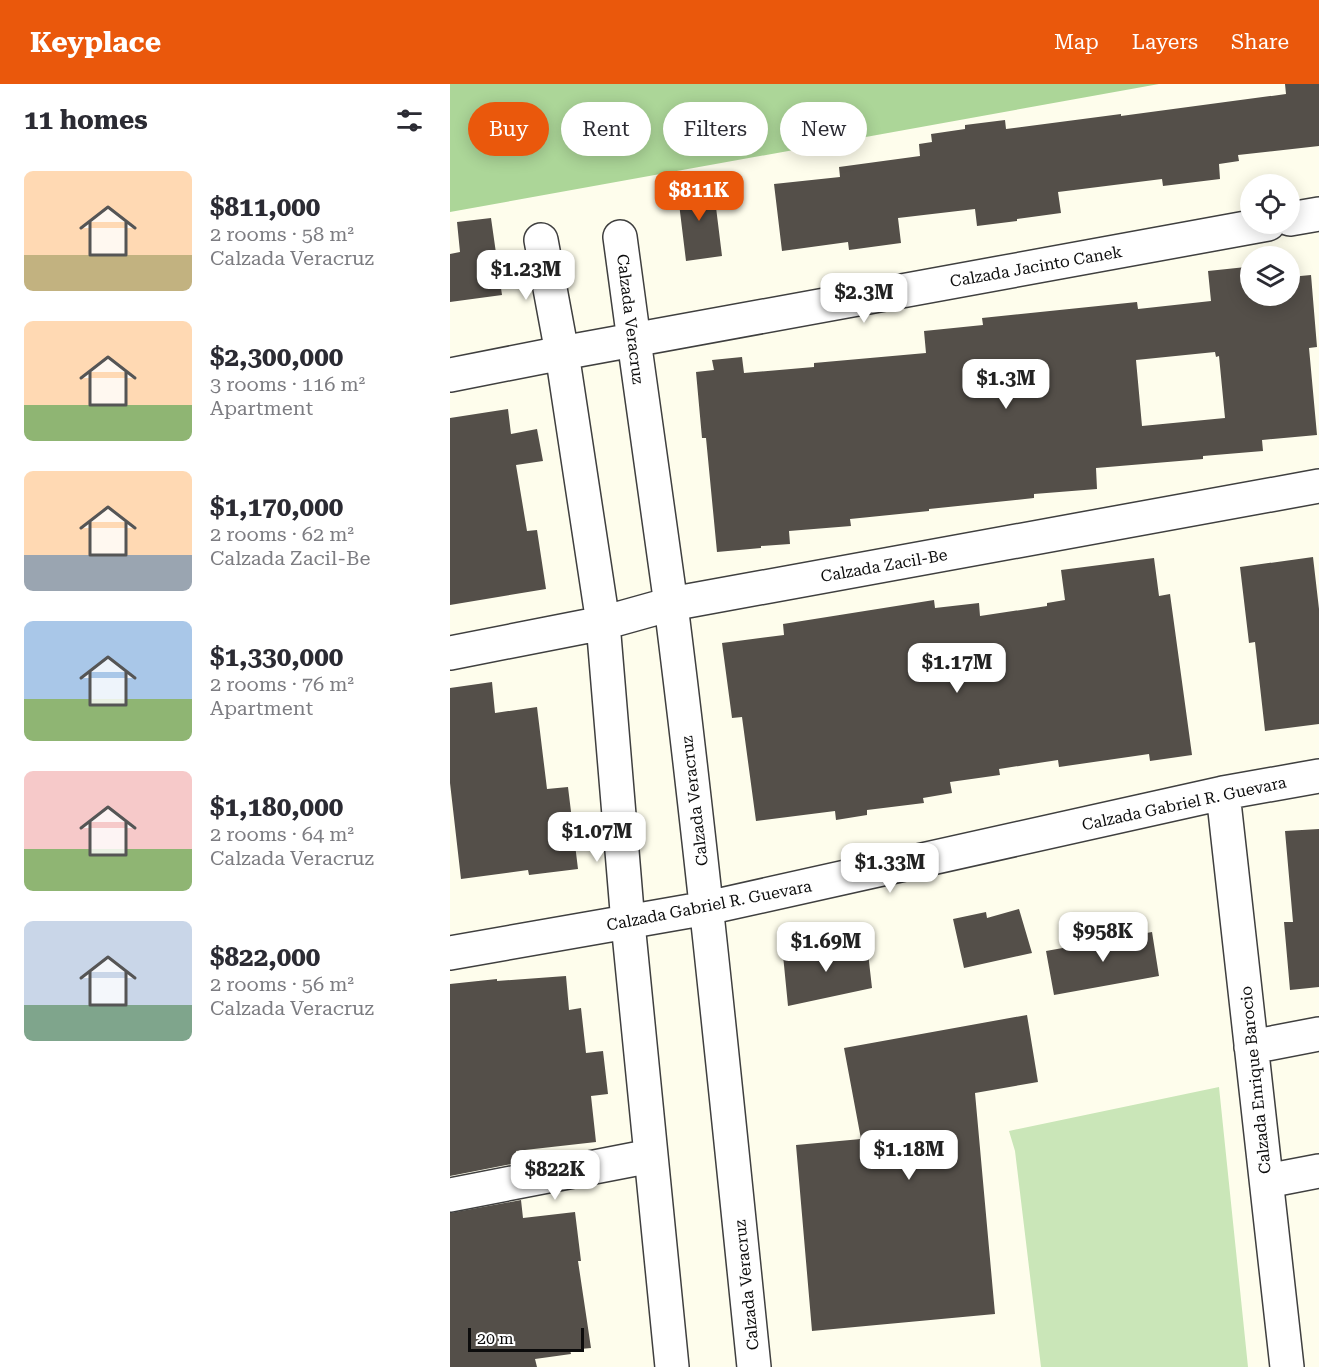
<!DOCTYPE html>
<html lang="en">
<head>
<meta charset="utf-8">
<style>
  body { margin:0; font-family:"Roboto Serif",serif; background:#f7f7f7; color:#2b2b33; height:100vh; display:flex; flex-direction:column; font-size:22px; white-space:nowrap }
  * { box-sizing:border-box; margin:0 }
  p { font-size:20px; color:#7c7c81 }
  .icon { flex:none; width:33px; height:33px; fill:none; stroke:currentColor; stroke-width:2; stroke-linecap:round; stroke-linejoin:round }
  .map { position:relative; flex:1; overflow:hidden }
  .side { display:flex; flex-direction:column; background:#fff; width:450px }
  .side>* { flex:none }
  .banner { position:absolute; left:18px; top:18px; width:570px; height:54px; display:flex; gap:12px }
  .controls { position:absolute; left:790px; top:90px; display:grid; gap:12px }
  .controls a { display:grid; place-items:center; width:60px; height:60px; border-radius:50%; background:#fff; box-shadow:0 3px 15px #0003; font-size:30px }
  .scale { position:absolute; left:18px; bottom:15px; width:116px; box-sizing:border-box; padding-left:6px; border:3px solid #0c0c0c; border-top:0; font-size:16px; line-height:21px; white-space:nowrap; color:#0c0c0c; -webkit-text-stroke:4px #fff; paint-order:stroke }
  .price { position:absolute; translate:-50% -51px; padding:0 14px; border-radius:12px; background:#fff; color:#222; font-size:20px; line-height:39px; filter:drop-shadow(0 2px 3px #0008) }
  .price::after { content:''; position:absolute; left:50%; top:36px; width:18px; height:14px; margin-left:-9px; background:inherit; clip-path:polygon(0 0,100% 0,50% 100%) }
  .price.selected { background:#ea580c; color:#fff }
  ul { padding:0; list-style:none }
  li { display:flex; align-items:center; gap:18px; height:150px; padding:0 24px }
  li span { display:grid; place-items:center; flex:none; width:168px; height:120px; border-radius:9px; color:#555 }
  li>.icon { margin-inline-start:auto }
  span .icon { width:72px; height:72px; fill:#fffc; stroke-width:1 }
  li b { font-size:26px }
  h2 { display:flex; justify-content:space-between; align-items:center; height:72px; padding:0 24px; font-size:26px }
  .chip { padding:0 21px; border-radius:27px; background:#fff; box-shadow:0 3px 15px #0003; font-size:21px; line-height:54px }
  .chip.selected { background:#ea580c; color:#fff }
  header { display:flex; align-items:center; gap:36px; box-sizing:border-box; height:84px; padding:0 30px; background:#ea580c; color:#fff }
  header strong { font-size:28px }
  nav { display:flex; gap:33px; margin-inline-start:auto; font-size:21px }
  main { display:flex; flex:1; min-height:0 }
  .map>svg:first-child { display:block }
  .green { fill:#cae6b8 }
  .forest { fill:#acd698 }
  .building { fill:#544f49; fill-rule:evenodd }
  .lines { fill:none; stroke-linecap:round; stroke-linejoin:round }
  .minor-casing { stroke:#3f3f3f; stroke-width:36 }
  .minor { stroke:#fff; stroke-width:33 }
  .labels { text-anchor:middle; stroke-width:6; stroke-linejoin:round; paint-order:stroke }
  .street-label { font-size:16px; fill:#0c0c0c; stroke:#fff }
</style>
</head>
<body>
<header>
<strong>Keyplace</strong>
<nav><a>Map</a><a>Layers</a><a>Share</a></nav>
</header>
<main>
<section class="side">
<h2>11 homes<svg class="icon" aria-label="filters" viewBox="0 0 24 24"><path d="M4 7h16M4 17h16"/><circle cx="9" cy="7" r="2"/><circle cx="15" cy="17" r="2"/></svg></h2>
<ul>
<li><span style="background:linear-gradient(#ffd9b3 70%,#c2b280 0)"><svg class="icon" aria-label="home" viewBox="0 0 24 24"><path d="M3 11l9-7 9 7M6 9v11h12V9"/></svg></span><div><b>$811,000</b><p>2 rooms · 58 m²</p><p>Calzada Veracruz</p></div></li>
<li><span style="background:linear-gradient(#ffd9b3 70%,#8fb573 0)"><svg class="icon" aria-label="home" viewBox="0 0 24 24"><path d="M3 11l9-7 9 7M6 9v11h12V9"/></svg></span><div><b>$2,300,000</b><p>3 rooms · 116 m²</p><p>Apartment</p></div></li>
<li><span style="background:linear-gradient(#ffd9b3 70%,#9aa5b1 0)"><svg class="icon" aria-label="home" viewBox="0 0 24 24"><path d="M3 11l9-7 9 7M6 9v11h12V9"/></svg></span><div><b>$1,170,000</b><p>2 rooms · 62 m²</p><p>Calzada Zacil-Be</p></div></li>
<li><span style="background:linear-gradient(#a9c7e8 65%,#8fb573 0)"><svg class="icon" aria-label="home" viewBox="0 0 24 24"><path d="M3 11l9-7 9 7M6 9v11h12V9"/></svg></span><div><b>$1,330,000</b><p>2 rooms · 76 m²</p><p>Apartment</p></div></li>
<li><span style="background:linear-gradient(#f6c9c9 65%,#8fb573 0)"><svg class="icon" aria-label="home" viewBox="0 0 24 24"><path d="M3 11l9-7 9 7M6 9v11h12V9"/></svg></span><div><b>$1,180,000</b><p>2 rooms · 64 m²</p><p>Calzada Veracruz</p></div></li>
<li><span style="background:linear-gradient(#c9d6e8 70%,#7fa58c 0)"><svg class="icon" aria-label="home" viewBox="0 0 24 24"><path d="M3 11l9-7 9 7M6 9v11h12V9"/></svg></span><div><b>$822,000</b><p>2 rooms · 56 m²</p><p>Calzada Veracruz</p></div></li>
</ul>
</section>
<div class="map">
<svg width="869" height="1283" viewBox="0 0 869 1283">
  <rect width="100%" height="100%" fill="#fefdec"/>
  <!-- green -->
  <path class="green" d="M769 1003 798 1283H591L565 1067 559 1047Z"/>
  <!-- forest -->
  <path class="forest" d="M0 0H709L0 128Z"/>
  <!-- building -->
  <path class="building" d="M835 0H869V62L788 71 789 77 769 80 770 95 713 102 712 95 608 108 611 129 567 135V137L527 142 525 125 448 134 451 159 399 166 398 158 332 167 324 100 390 93 389 83 470 72 469 60 482 58 481 50 515 45V41L555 36 556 45 671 30V32L836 10Z
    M263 99 272 172 236 177 227 103Z
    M41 134 52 211 0 218V170L10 168 7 138Z
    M796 183 797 197 801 196V212H840V193L861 191 867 263 859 264 867 351 812 356 813 367 753 372V375L646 384 647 405 584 410V414L479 425V427L400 435 401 442 339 447 340 460 311 462V464L267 468 256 354H252L246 288 264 286 262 276 292 273 294 289 364 283V279L476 269 474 247 533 241 532 234 687 218 688 225 761 217 758 187ZM765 268 766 273 769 272 775 334 692 342 686 276Z
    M58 325 61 350 87 345 93 377 66 381 77 447 87 446 96 505 0 521V334Z
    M863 473 869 525V640L815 647 805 558 799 559 790 483Z
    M704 474 709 512 720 510 742 671 700 677 699 670 609 683 608 676 549 685 550 691 500 698 502 709 473 714 474 719 417 726V731L386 736 385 727 306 737 292 633 282 634 272 559 334 551 333 540 484 516 485 524 529 519 530 532 597 522V519L615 516 611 486Z
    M42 598 45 629 87 623 97 705 118 703 128 785 79 791 78 786 11 795 0 699V604Z
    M869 745V903L840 906 834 838H843L835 747Z
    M569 825 582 869 514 884 503 835 536 828 537 834Z
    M702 848 709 892 604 911 596 867Z
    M417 860 422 904 338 922 333 871Z
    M116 892 119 926 131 924 136 969 153 967 158 1010 141 1012 146 1058 66 1067 67 1079 0 1092V900L47 895V897Z
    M577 931 588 998 525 1009 545 1230 362 1247 346 1061 411 1055 394 964Z
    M71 1116 73 1134 125 1128 131 1177H128L141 1264 120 1266 121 1270 85 1275 87 1283H0V1129Z"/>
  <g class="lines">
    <!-- minor casing -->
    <g class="minor-casing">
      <path id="minor" d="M840 135 869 130
        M170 153C186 276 205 399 221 521 253 775 278 1029 304 1283
        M91 156 112 269 153 539 178 839 222 1283
        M0 291 112 269 818 140
        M0 569 153 539 221 520 869 402
        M773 709 837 1283
        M0 869 257 824 773 709 869 692
        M801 963 869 950
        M817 1097 869 1087
        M0 1111 201 1072"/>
    </g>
    <!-- minor -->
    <use href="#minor" class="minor"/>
  </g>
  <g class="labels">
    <!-- street labels -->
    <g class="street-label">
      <text transform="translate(586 182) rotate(-10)" y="6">Calzada Jacinto Canek</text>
      <text transform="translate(181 235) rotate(83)" y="6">Calzada Veracruz</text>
      <text transform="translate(434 481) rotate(-10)" y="6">Calzada Zacil-Be</text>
      <text transform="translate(244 717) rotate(-97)" y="6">Calzada Veracruz</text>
      <text transform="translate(734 719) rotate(-12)" y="6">Calzada Gabriel R. Guevara</text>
      <text transform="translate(259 821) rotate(-11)" y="6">Calzada Gabriel R. Guevara</text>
      <text transform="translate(805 996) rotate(-96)" y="6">Calzada Enrique Barocio</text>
      <text transform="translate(296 1201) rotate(-96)" y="6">Calzada Veracruz</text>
    </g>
  </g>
</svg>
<div class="controls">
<a><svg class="icon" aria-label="locate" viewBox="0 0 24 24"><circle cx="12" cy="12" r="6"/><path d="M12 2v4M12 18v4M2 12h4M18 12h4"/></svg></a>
<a><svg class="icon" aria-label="layers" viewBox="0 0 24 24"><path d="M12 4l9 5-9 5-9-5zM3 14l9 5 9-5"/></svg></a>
</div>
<div class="scale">20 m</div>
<b class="price selected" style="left:249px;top:138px">$811K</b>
<b class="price" style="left:76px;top:217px">$1.23M</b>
<b class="price" style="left:414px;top:240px">$2.3M</b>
<b class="price" style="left:556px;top:326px">$1.3M</b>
<b class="price" style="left:507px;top:610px">$1.17M</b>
<b class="price" style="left:147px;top:779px">$1.07M</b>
<b class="price" style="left:440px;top:810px">$1.33M</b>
<b class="price" style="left:653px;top:879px">$958K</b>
<b class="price" style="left:376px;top:889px">$1.69M</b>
<b class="price" style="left:459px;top:1097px">$1.18M</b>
<b class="price" style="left:105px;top:1117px">$822K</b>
<div class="banner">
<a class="chip selected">Buy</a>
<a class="chip">Rent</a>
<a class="chip">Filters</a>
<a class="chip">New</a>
</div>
</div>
</main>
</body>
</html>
